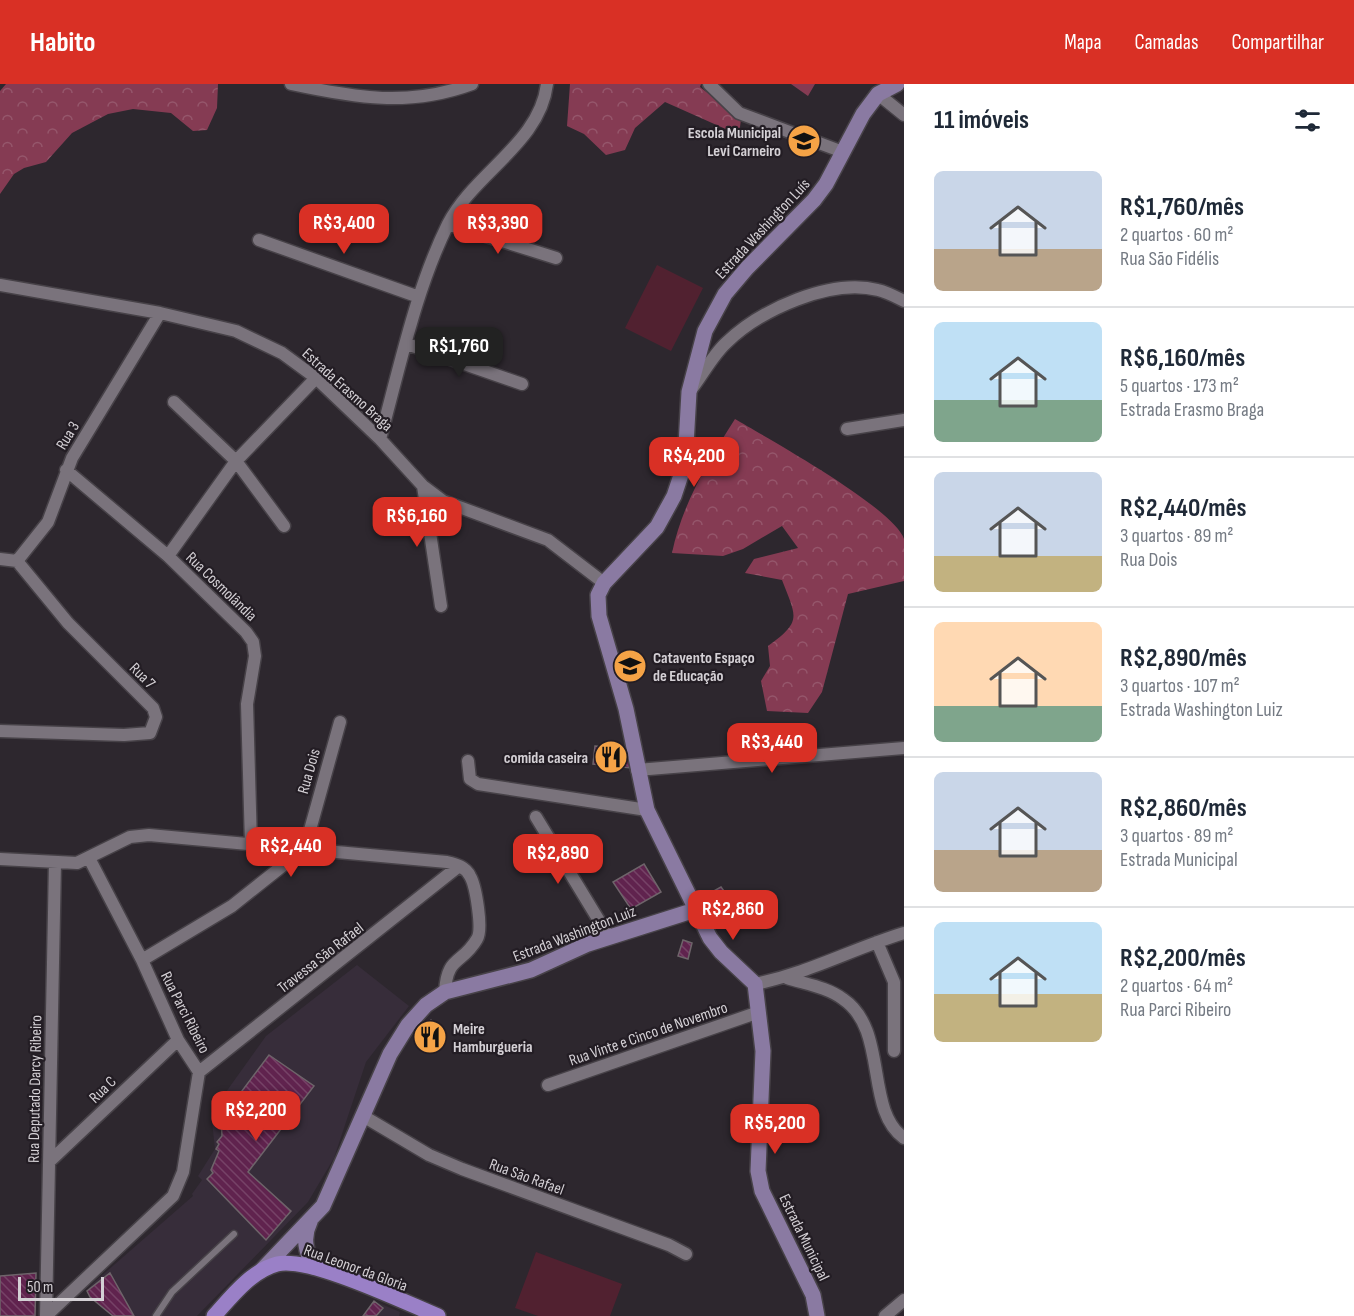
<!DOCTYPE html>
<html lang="pt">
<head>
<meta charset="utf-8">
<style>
  body { margin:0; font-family:"Sofia Sans Condensed",sans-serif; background:#f6f6f7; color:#1f2937; height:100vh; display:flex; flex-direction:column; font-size:22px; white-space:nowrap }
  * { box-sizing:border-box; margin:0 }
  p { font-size:20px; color:#747a83 }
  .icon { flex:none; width:33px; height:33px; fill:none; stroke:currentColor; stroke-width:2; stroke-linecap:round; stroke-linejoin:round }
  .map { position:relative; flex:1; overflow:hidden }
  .sheet { display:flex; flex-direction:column; background:#fff; width:450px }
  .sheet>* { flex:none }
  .scale { position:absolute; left:18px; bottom:15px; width:86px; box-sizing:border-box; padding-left:6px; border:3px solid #d4d0d5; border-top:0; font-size:16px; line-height:21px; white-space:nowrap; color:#d4d0d5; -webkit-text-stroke:4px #231d24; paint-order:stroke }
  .price { position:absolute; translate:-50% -51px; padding:0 14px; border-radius:12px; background:#d93025; color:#fff; font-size:20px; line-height:39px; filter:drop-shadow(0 2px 3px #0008) }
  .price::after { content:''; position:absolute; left:50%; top:36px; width:18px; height:14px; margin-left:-9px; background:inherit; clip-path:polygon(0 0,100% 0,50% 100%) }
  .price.selected { background:#222; color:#fff }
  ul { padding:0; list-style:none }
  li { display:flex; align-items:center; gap:18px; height:150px; padding:0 30px }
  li+li { border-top:2px solid #e0e1e3 }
  li span { display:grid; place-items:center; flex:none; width:168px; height:120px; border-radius:9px; color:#555 }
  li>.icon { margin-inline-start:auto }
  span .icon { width:72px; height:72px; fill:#fffc; stroke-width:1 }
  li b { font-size:26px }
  h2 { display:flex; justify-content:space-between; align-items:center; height:72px; padding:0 30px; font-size:26px }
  header { display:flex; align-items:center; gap:36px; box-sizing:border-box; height:84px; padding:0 30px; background:#d93025; color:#fff }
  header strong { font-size:28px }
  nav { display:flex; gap:33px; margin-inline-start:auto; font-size:21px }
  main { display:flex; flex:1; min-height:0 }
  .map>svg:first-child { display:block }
  .built { fill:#372d3a }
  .green { fill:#512130 }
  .forest { fill:url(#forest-crowns) }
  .building { fill:url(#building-back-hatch); stroke:#6e646a; stroke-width:1.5 }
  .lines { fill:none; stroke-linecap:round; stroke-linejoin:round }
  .lane-casing { stroke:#474248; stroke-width:9 }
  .street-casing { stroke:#474248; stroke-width:15 }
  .secondary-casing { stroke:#474248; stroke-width:18 }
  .primary-casing { stroke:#474248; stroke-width:18 }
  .lane { stroke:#7a737c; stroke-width:6 }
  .street { stroke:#7a737c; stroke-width:12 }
  .secondary { stroke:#8a7aa2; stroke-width:15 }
  .primary { stroke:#9a80c7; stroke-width:15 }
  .labels { text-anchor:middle; stroke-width:4.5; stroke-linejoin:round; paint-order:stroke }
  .poi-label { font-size:16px; font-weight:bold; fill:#d4d0d5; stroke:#231d24; text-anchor:end }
  .street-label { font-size:16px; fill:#d4d0d5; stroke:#231d24 }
</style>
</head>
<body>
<header>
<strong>Habito</strong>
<nav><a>Mapa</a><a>Camadas</a><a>Compartilhar</a></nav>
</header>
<main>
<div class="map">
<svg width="904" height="1232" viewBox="0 0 904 1232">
  <defs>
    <pattern id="forest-crowns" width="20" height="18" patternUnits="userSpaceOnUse" patternTransform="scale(1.5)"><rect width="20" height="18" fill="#853b53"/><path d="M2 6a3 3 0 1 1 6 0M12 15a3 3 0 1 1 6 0" fill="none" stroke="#95566b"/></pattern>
    <pattern id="building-back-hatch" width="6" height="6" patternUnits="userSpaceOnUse" patternTransform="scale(1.5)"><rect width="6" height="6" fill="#60234e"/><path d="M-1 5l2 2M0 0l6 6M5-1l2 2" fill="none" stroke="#764267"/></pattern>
  </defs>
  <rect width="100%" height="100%" fill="#2d272e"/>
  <!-- built -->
  <path class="built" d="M357 881 409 922 366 978 334 1074 308 1118 197 1232H113L90 1213 87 1207 91 1201 193 1112 192 1110 202 1096 198 1092 215 1065 211 1029 266 952Z
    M374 1217 400 1228 399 1232H363Z"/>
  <!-- green -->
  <path class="green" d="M657 181 703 204 671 267 625 244Z
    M536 1168 622 1200 610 1232H538L515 1224Z"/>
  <!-- forest -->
  <path class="forest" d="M6 0H218L217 24 207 46 193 47 171 29 133 25 108 30 72 49 46 78 24 84 14 90 0 110V7Z
    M570 0H701L700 3 741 35 739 51 665 18 635 44 625 66 606 71 584 50 567 42Z
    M791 0H815L808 12Z
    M735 335C767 354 894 424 904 455 904 467 904 485 904 497L848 510 822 608 808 629 767 627 761 597 770 582 768 562C803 537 796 533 782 496L745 489 754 475 798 464 782 442 743 465 723 472 672 469C682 420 709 376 735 335Z"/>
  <!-- building -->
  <path class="building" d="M595 662 625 665 631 684 593 680Z
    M644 780 661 808 631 825 613 798Z
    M721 803 724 807 713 815 710 809Z
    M683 856 692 859 688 875 678 872Z
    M431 936 441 945 431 959 420 947Z
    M269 971 314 1002 248 1088 291 1127 266 1156 207 1095 213 1089 211 1086 219 1067 216 1065 219 1060 217 1058 222 1052 221 1035Z
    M36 1189 35 1232H0V1192Z
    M110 1189 134 1232H113L90 1213 87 1207Z
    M374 1217 383 1224 376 1232H363Z"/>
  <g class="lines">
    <!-- lane casing -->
    <g class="lane-casing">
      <path id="lane" d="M156 1232 172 1208 234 1150"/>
    </g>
    <!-- street casing -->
    <g class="street-casing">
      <path id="street" d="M291 0C356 14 409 23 472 0
        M709 0 739 29 843 68
        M878 10 904 31
        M448 140 556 174
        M259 156 419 213
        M0 201 160 229 236 247 282 269 316 294 380 355 423 402 443 417 548 456 604 499
        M407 260 522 300
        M690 307C702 292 712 272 726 259 760 226 830 194 878 206 887 208 896 213 904 217
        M174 318 236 377 284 442
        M847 345 904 336
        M380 355C400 283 415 207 448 140 474 89 540 59 547 0
        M66 386 168 472 246 548 253 558 255 572 247 620 251 760
        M423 402 441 522
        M168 472 236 377 316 294
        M0 475 17 477 48 438 72 374 160 229
        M0 647 124 651 150 649 156 633 153 624 68 539 17 477
        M468 677 470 695 478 700 647 726
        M637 686 904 664
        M536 733 609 853
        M0 775 77 779 130 753 149 751 447 778C456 780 466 783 470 792 476 802 483 846 477 855 462 881 447 871 445 908
        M877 858 894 898V967
        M142 876 232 822 305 764 340 638
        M787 894C805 900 827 903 843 915 889 946 864 1026 904 1054
        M755 900C809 889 852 865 904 849
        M199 988 459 782
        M548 1001 759 928
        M363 1032 429 1071 462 1085 669 1161 686 1170
        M49 1078 178 956
        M46 1232 173 1112 183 1088 199 988 178 956 142 876 89 774
        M46 1232 55 778
        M885 1232 904 1216"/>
    </g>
    <!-- secondary casing -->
    <g class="secondary-casing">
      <path id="secondary" d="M310 1138C302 1154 306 1168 314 1183
        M262 1186 323 1122 390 970 408 941 426 921 445 908 531 886 588 860 695 826
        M817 1232 813 1211 762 1107 758 1087 763 967 755 900 721 868 710 854 647 726 626 625 599 532 598 511 604 499 657 443 674 412 685 379 689 308 705 247 725 210 747 184 814 116 826 100 863 30 878 10 897 0"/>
    </g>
    <!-- primary casing -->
    <g class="primary-casing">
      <path id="primary" d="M214 1232C231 1213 251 1187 277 1180 309 1172 404 1218 438 1232"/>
    </g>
    <!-- lane -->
    <use href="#lane" class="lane"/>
    <!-- street -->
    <use href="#street" class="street"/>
    <!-- secondary -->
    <use href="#secondary" class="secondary"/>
    <!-- primary -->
    <use href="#primary" class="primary"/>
  </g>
  <!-- icons -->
  <defs>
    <g id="school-disc" transform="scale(1.725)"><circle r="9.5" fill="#f5a346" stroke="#231d24"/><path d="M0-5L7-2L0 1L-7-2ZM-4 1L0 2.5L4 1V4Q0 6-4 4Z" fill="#111"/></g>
    <g id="restaurant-disc" transform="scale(1.725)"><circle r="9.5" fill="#f5a346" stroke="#231d24"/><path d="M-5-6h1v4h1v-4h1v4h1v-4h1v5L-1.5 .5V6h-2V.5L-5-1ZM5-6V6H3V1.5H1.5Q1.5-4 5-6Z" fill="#111"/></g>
  </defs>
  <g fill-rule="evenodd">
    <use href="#school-disc" x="804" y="57"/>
    <use href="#school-disc" x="630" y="582"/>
    <use href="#restaurant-disc" x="611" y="673"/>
    <use href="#restaurant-disc" x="430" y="953"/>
  </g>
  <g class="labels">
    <!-- poi labels -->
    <g class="poi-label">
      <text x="781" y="54">Escola Municipal<tspan x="781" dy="18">Levi Carneiro</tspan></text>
      <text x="653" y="579" text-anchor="start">Catavento Espaço<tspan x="653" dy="18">de Educação</tspan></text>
      <text x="588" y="679">comida caseira</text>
      <text x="453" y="950" text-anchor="start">Meire<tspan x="453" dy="18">Hamburgueria</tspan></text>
    </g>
    <!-- street labels -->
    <g class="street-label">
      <text transform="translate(762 144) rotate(-47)" y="6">Estrada Washington Luís</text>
      <text transform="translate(348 305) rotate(42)" y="6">Estrada Erasmo Braga</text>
      <text transform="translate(67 351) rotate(-59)" y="6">Rua 3</text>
      <text transform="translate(222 502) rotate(44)" y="6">Rua Cosmolândia</text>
      <text transform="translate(143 591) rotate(45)" y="6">Rua 7</text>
      <text transform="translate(308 687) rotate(-74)" y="6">Rua Dois</text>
      <text transform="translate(574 849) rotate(-21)" y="6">Estrada Washington Luiz</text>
      <text transform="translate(320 873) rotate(-38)" y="6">Travessa São Rafael</text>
      <text transform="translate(186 928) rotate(63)" y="6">Rua Parci Ribeiro</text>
      <text transform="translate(648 949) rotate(-19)" y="6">Rua Vinte e Cinco de Novembro</text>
      <text transform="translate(34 1005) rotate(-89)" y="6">Rua Deputado Darcy Ribeiro</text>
      <text transform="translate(102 1005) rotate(-44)" y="6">Rua C</text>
      <text transform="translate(527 1092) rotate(20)" y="6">Rua São Rafael</text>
      <text transform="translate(805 1153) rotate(64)" y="6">Estrada Municipal</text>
      <text transform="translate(356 1183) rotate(20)" y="6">Rua Leonor da Gloria</text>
    </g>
  </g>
</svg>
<div class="scale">50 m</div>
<b class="price" style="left:344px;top:171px">R$3,400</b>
<b class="price" style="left:498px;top:171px">R$3,390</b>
<b class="price selected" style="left:459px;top:294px">R$1,760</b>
<b class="price" style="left:694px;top:404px">R$4,200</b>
<b class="price" style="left:417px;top:464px">R$6,160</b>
<b class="price" style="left:772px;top:690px">R$3,440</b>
<b class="price" style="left:291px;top:794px">R$2,440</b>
<b class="price" style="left:558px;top:801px">R$2,890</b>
<b class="price" style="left:733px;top:857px">R$2,860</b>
<b class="price" style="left:256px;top:1058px">R$2,200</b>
<b class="price" style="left:775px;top:1071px">R$5,200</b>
</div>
<section class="sheet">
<h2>11 imóveis<svg class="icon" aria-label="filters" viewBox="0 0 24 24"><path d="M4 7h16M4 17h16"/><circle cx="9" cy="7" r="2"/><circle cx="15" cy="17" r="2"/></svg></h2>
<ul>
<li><span style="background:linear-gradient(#c9d6e8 65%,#b9a48a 0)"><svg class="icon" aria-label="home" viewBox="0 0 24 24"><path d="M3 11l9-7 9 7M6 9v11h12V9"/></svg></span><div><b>R$1,760/mês</b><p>2 quartos · 60 m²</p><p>Rua São Fidélis</p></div></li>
<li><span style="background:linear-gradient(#bfe0f5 65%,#7fa58c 0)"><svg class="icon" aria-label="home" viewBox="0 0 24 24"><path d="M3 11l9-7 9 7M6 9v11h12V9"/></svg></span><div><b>R$6,160/mês</b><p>5 quartos · 173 m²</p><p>Estrada Erasmo Braga</p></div></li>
<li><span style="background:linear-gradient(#c9d6e8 70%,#c2b280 0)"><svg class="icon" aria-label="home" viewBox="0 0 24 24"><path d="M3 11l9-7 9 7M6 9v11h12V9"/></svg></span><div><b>R$2,440/mês</b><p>3 quartos · 89 m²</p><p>Rua Dois</p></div></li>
<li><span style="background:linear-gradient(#ffd9b3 70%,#7fa58c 0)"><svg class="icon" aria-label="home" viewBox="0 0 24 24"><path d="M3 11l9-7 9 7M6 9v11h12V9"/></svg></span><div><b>R$2,890/mês</b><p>3 quartos · 107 m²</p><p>Estrada Washington Luiz</p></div></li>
<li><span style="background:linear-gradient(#c9d6e8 65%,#b9a48a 0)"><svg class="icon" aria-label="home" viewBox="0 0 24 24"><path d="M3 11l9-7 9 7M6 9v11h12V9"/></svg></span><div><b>R$2,860/mês</b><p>3 quartos · 89 m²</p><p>Estrada Municipal</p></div></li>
<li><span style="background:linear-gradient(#bfe0f5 60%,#c2b280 0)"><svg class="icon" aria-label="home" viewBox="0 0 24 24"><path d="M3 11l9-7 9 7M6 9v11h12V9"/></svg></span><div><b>R$2,200/mês</b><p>2 quartos · 64 m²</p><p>Rua Parci Ribeiro</p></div></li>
</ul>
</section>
</main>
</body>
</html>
